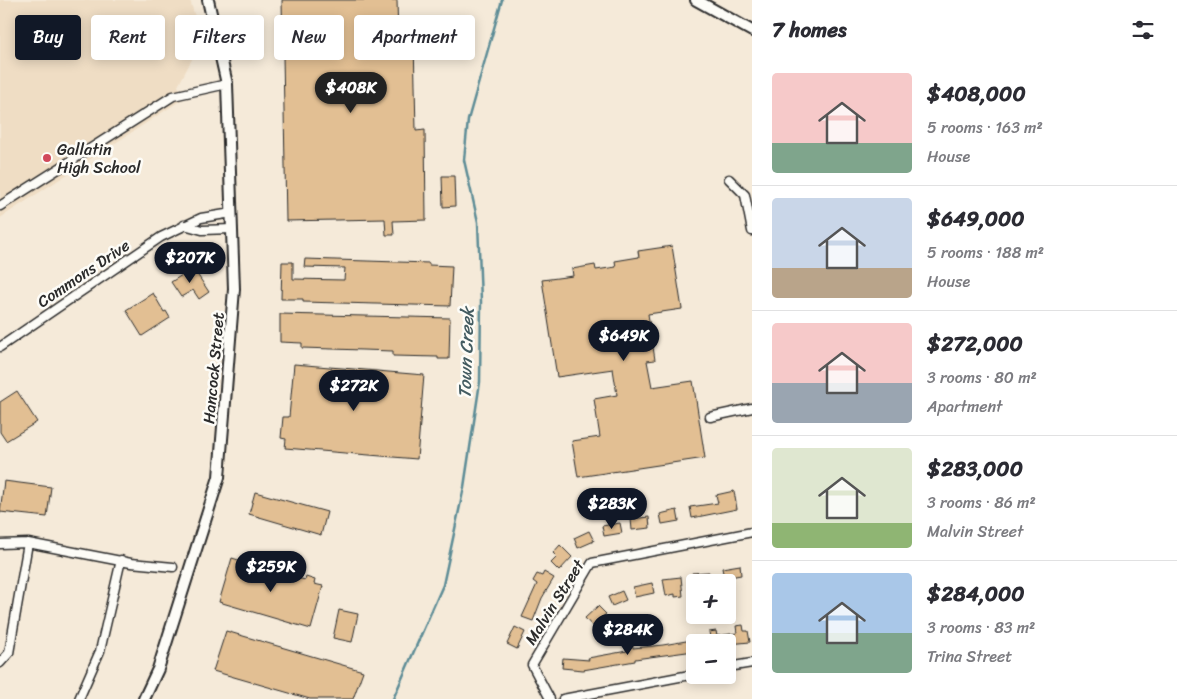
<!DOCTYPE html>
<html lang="en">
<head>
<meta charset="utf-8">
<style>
  body { margin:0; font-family:Sriracha,sans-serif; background:#f2f2f3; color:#2b2b33; height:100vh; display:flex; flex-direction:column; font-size:19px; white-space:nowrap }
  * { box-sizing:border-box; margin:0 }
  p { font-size:16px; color:#7c7c81 }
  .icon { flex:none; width:28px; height:28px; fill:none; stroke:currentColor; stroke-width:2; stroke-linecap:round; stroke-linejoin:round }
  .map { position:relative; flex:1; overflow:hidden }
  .sheet { display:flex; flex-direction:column; background:#fff; width:425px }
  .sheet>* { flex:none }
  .top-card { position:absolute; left:15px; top:15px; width:475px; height:45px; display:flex; gap:10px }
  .tools { position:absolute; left:686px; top:574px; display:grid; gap:10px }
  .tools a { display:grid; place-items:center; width:50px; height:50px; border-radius:5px; background:#fff; box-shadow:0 2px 12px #0003; font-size:25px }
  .price { position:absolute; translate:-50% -42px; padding:0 11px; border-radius:18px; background:#111827; color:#fff; font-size:16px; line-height:32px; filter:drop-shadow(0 1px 2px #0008) }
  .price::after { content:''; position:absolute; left:50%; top:30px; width:15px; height:11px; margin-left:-8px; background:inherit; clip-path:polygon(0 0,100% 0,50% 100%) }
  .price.selected { background:#222; color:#fff }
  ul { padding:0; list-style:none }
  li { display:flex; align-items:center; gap:15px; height:125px; padding:0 20px }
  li+li { border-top:1px solid #e1e1e2 }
  li span { display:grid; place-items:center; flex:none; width:140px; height:100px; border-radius:5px; color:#555 }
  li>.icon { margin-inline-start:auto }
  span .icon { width:60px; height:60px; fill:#fffc; stroke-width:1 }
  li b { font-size:21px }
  h2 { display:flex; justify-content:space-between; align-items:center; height:60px; padding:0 20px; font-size:21px }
  .pill { padding:0 18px; border-radius:5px; background:#fff; box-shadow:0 2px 12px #0003; font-size:18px; line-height:45px }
  .pill.selected { background:#111827; color:#fff }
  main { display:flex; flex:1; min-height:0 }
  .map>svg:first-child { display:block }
  .built { fill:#efddc4 }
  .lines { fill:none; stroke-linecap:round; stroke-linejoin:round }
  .stream { stroke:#5d8c96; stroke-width:2.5 }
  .building { fill:#e2bf93; stroke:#2b2b2b }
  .minor-casing { stroke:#2b2b2b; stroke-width:11 }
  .tertiary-casing { stroke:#2b2b2b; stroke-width:14 }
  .minor { stroke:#fdfcf7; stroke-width:8 }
  .tertiary { stroke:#fdfcf7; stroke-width:10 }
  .poi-dot { fill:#d1495b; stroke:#fdfcf7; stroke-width:2 }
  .labels { text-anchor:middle; stroke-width:5; stroke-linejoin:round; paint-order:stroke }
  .poi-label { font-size:16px; fill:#2b2b2b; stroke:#fdfcf7; text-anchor:start }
  .street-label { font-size:16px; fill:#2b2b2b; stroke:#fdfcf7 }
  .water-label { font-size:18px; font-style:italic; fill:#445c61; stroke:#fdfcf7 }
</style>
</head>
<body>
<main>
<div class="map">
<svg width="752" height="699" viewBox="0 0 752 699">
  <rect width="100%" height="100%" fill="#f5ead9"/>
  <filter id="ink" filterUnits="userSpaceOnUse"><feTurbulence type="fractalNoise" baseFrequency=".02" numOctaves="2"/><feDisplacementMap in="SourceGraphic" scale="10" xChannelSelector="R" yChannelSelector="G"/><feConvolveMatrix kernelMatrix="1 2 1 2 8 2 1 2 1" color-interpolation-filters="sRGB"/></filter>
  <g filter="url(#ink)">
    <!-- built -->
    <path class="built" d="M0 0H190L202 40 178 86 186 97 0 218Z"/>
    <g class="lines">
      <!-- stream -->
      <path class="stream" d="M393 699 443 585 464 487 480 382 481 301 478 222 464 160 468 120 502 0"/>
    </g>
    <!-- building -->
    <path class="building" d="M282 0H397L398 40H414L416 131 425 130 426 220 393 221 394 235H386L385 219 286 221Z
      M442 176H454L455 206 443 207Z
      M672 246 682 309 648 314 655 360 647 361 652 387 693 381 705 458 578 477 572 441 600 437 594 399 617 395 613 369 557 377 542 280 573 276 572 269 595 265 596 270 616 267 615 261 639 257 638 251Z
      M305 259 429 263V265L452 266 450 306 303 302V299H281L282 262H293V279L344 280 345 268 304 267Z
      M193 268 209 292 199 299 193 290 181 297 171 282Z
      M153 293 164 312 166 311 170 318 142 336 126 310Z
      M280 314 450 318 449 359H438V357L393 356V351L302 348V343L280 342Z
      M294 364 424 375 417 459 285 448 286 439 281 438 283 417H289Z
      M17 391 37 422 6 441 0 432V402Z
      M4 481 51 487 47 517 0 512Z
      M734 491 737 509 692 518 690 507 718 503 716 495Z
      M255 492 327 512 321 535 249 514Z
      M677 510 679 521 662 524 660 514Z
      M649 517 650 528 632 530 631 519Z
      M620 523 622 533 604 536 602 526Z
      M589 531 594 541 578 548 574 538Z
      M560 545 572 557 559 571 551 563 557 557 553 553Z
      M232 558 252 564 253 560 262 563 261 568 305 580 306 577 315 580 314 584 323 586 311 629 219 602Z
      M740 565 741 575 724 578 722 568Z
      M544 572 554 578 542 598 533 621 522 617 537 584 533 581 537 574 542 576Z
      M709 572 710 582H693L692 573Z
      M681 577 683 596 675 597V594L666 596 663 579Z
      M652 583 654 593 635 597 633 587Z
      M622 591 626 600 612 606 608 597Z
      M598 606 606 614 592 626 585 618Z
      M339 610 358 614 352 642 333 638Z
      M743 625 744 631H748L750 642 729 644V642H700V639L710 637 709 632 716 631 717 636 737 633 736 626Z
      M515 627 525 632 517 649 507 644Z
      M226 631 363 671 353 699H310L213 671Z
      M692 640 694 651 635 659V661L583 670 562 668 563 658 589 660 588 658 627 651 626 642 632 641 633 648 663 645Z"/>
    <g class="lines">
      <!-- minor casing -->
      <g class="minor-casing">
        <path id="minor" d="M729 179 745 195 752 231
          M0 206 173 96 227 84
          M184 225 202 230 232 229
          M0 347 161 237 201 218 232 213
          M710 417 752 408
          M0 544 28 543 131 563 173 567
          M0 663 9 653 28 543
          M728 667 752 663
          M79 699 100 651 121 560
          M550 699 532 665 592 563 752 532
          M563 699 695 674"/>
      </g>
      <!-- tertiary casing -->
      <g class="tertiary-casing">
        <path id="tertiary" d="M696 0 752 31
          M144 699 158 669 219 477 234 289 227 84 208 0"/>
      </g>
      <!-- minor -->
      <use href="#minor" class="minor"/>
      <!-- tertiary -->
      <use href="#tertiary" class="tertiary"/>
    </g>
  </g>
  <!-- markers -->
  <circle class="poi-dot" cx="47" cy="158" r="5"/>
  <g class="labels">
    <!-- poi labels -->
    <g class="poi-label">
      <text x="57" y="155">Gallatin<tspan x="57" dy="18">High School</tspan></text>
    </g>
    <!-- street labels -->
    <g class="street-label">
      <text transform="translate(83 273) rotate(-34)" y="6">Commons Drive</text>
      <text transform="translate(213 368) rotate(-85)" y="6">Hancock Street</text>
      <text transform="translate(554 602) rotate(-58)" y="6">Malvin Street</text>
    </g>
    <!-- water labels -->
    <g class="water-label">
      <text transform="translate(466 353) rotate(-88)" y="6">Town Creek</text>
    </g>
  </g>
</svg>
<div class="tools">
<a>+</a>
<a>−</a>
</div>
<b class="price selected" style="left:351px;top:114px">$408K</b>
<b class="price" style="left:190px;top:284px">$207K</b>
<b class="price" style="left:624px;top:362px">$649K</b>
<b class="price" style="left:354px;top:412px">$272K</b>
<b class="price" style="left:612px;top:530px">$283K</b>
<b class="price" style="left:271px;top:593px">$259K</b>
<b class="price" style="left:628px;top:656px">$284K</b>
<div class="top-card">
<a class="pill selected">Buy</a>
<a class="pill">Rent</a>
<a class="pill">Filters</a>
<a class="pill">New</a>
<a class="pill">Apartment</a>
</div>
</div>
<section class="sheet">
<h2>7 homes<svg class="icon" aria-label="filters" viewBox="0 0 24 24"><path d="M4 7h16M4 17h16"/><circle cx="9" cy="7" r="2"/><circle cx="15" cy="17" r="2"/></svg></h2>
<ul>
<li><span style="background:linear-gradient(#f6c9c9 70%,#7fa58c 0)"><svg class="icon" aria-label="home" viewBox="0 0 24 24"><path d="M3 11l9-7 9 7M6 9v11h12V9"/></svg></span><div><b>$408,000</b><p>5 rooms · 163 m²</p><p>House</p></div></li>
<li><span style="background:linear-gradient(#c9d6e8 70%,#b9a48a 0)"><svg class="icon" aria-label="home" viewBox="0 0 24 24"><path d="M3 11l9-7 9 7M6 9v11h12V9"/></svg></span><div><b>$649,000</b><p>5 rooms · 188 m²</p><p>House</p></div></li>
<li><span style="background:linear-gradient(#f6c9c9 60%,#9aa5b1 0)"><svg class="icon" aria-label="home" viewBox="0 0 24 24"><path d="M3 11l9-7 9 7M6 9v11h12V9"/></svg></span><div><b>$272,000</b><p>3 rooms · 80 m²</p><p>Apartment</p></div></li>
<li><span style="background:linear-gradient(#dfe7d0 75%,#8fb573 0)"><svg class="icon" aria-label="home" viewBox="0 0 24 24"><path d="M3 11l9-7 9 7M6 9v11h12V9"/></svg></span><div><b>$283,000</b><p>3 rooms · 86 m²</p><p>Malvin Street</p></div></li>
<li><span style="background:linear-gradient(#a9c7e8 60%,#7fa58c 0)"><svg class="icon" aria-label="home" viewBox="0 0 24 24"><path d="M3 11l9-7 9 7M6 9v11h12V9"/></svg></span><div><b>$284,000</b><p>3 rooms · 83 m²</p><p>Trina Street</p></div></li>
</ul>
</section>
</main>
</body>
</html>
